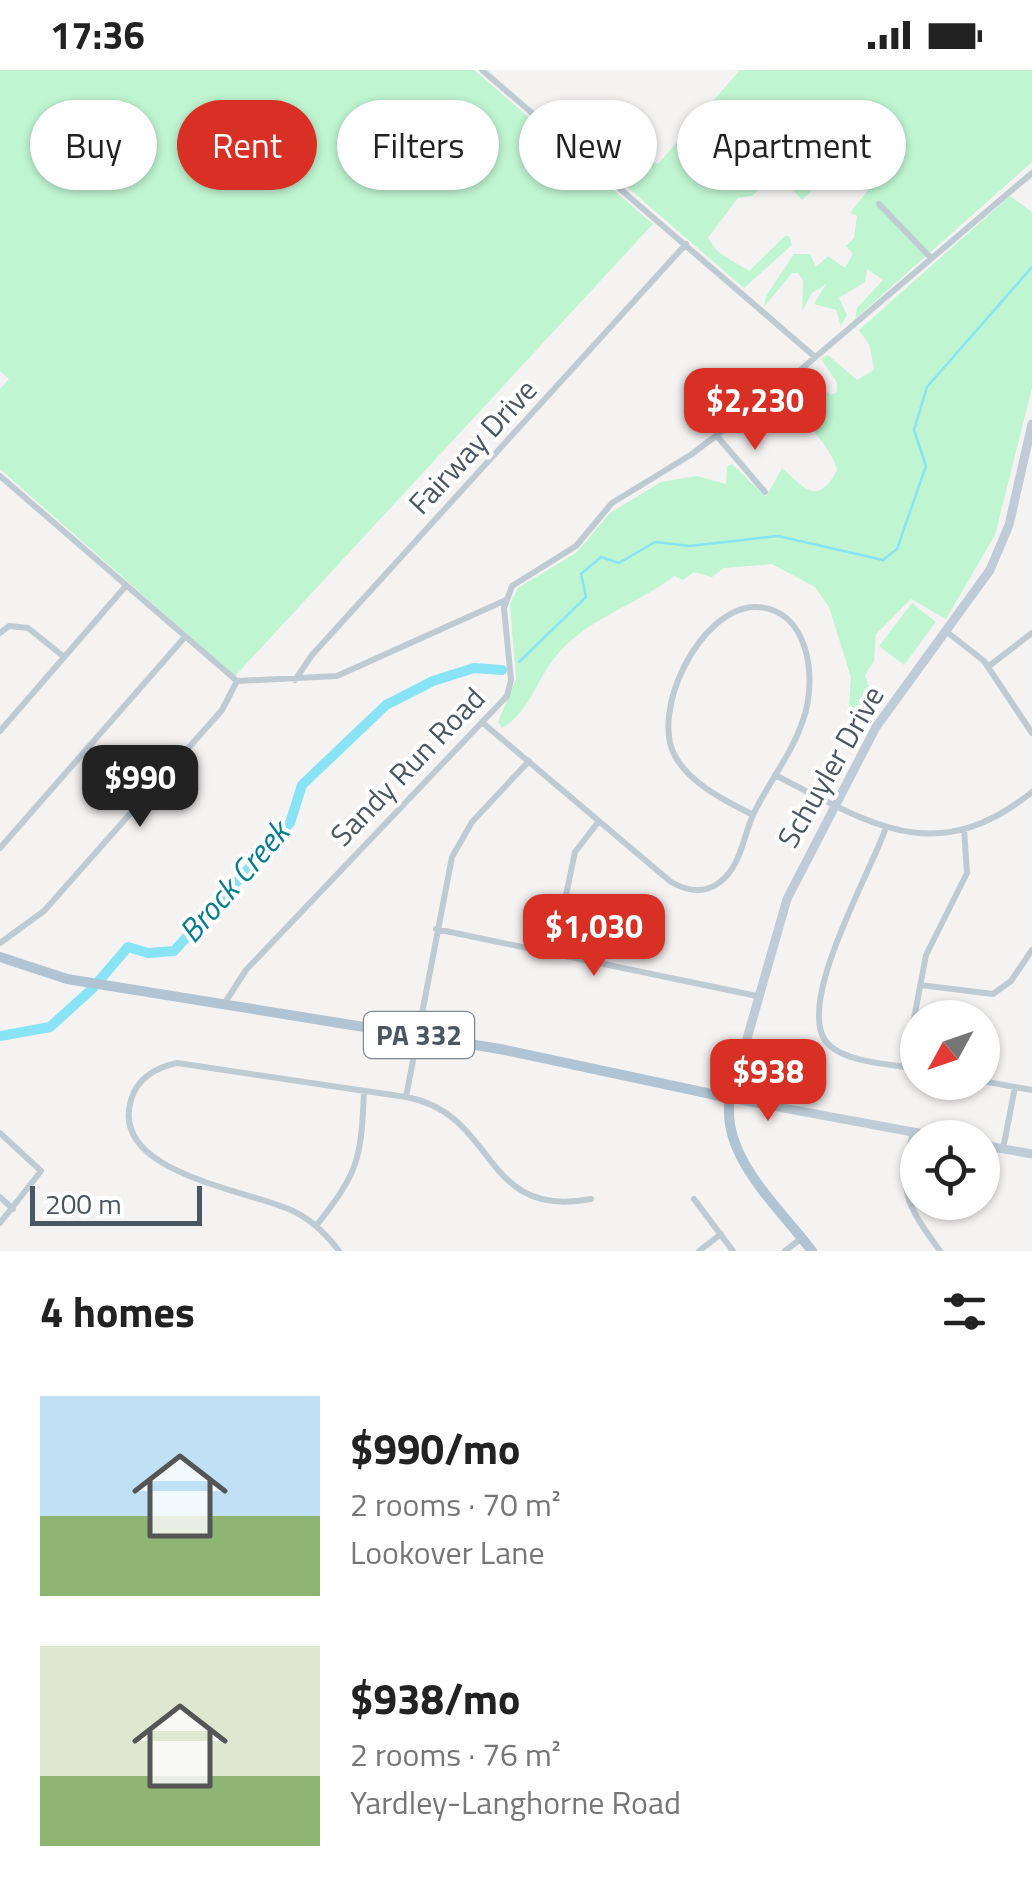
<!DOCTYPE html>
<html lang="en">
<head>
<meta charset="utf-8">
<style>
  body { margin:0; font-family:"Titillium Web",sans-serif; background:#f6f6f6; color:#222; height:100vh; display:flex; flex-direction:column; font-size:38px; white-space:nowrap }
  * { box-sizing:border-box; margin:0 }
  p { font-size:32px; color:#767676 }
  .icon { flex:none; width:55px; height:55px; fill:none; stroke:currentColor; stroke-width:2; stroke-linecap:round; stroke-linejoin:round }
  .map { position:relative; height:1181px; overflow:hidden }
  .sheet { display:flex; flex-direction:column; background:#fff; flex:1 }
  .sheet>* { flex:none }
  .guide { position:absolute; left:30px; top:30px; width:972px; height:90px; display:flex; gap:20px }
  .needle { width:65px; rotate:230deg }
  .buttons { position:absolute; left:900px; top:930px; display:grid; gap:20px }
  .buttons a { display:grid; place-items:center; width:100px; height:100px; border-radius:50%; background:#fff; box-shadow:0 2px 8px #0004; font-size:50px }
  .scale { position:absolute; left:30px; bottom:25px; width:172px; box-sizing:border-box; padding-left:10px; border:5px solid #485762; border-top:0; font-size:28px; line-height:35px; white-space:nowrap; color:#485762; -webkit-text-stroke:8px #fff; paint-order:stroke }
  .price { position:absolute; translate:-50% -85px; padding:0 22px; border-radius:20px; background:#d93025; color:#fff; font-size:32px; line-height:65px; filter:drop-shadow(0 2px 5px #0008) }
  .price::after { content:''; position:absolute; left:50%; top:60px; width:30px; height:22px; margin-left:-15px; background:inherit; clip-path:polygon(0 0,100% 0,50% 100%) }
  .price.active { background:#222; color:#fff }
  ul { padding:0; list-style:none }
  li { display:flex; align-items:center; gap:30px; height:250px; padding:0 40px }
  li span { display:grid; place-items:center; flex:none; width:280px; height:200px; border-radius:0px; color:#555 }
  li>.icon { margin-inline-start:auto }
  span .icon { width:120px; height:120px; fill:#fffc; stroke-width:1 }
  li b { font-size:42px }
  h2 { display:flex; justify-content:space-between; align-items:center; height:120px; padding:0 40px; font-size:42px }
  .chip { padding:0 35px; border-radius:45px; background:#fff; box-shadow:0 2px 8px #0004; font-size:35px; line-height:90px }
  .chip.active { background:#d93025; color:#fff }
  .status { display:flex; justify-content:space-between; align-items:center; height:70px; padding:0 50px; background:#fff; direction:ltr }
  .status svg { height:28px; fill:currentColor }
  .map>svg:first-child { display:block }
  .green { fill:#bff5d1 }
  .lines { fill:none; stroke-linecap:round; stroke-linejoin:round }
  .stream { stroke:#88e4f5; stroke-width:2.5 }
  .river { stroke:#88e4f5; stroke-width:10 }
  .street { stroke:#bfcbd3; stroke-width:6 }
  .secondary { stroke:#bfccd7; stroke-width:9 }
  .primary { stroke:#b0c4d3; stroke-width:10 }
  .labels { text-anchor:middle; stroke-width:8; stroke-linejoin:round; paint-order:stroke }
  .shield { fill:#fff; stroke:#7f8991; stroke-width:2.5 }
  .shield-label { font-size:28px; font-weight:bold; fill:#485762 }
  .street-label { font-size:30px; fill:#485762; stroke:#fff }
  .water-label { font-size:32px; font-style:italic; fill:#047c92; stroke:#fff }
</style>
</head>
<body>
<div class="status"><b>17:36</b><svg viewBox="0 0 49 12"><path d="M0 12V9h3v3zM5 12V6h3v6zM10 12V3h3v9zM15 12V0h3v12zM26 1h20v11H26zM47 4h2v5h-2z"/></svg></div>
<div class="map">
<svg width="1032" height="1181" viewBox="0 0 1032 1181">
  <rect width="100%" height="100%" fill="#f5f2f2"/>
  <!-- green -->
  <path class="green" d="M0 0H474L653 154 235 606 0 399V319L9 309 0 301Z
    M740 0H1032V92L855 249 857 238 883 210 867 199 865 212 839 228 847 245 841 256 836 240 814 234 826 214 812 223 802 241 803 210 798 203H792L764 237 766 226 794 184H810L816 197 828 186 845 198 853 184 846 176 854 168 857 146 850 143C873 114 894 93 880 55L874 54 835 89 825 108 802 130 791 118 801 94 792 86 752 126 738 128 708 168 718 182 749 201 785 166H789L792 175 744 218 620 111 614 100 633 80 658 94Z
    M1010 126 1032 142V318L995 465 946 549 911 529 876 564 874 591 865 605 875 634 858 644 849 637 851 607 829 537 815 517 772 494 724 498 712 507 694 502 683 510 674 506C634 537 585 548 553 590 536 612 527 645 502 658L498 652 516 609 510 534 518 518 576 483 610 443 661 412 697 406 726 414 727 397 732 394 766 427 782 398C803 416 817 439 837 400 830 372 801 354 791 328L803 331 818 315 831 325 837 322V312L821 289 828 285 857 310 874 300 870 276 859 260Z
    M912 533 936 552 904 595 879 576Z"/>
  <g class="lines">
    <!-- stream -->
    <path class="stream" d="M519 592 586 527 581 504 601 487 619 493 655 472 690 476 778 466 883 490 897 479 926 396 914 360 927 317 1032 197"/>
    <!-- river -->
    <path class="river" d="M0 966 50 957 92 919 128 877 148 883 174 881 290 753 302 715 386 635 433 611 474 598 502 600"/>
    <!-- street -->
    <path class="street" d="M482 0 815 287
      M879 134 931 188
      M717 366 765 422
      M0 406 237 611 337 606 506 530
      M947 562 984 591 1032 663
      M0 563 9 556 28 558 63 586
      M989 596 1032 563
      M295 610 312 585 686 174
      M483 653 671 812C687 821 705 824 720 812 741 796 743 767 753 745 768 713 792 684 803 650 818 609 809 537 755 537 700 538 650 641 675 686 690 714 726 731 753 745
      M0 661 125 517
      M775 705C870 753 935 800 1032 722
      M885 760C871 802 791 940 829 975 848 993 892 994 918 999
      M0 778 184 568
      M436 859 757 926
      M0 873 44 841 222 640 237 611
      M554 882 575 782 599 751
      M920 915 993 924 1011 911 1032 880
      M224 934 246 900 507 626 511 610 504 538 512 516 576 476 612 433 692 384 785 313 1032 103
      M905 996 926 885 967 803 964 759
      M982 1011 1032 1020
      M406 1027C499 1044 480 1150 591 1129
      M913 1062C899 1123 904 1131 940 1181
      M0 1063 41 1101 0 1153
      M1003 1079 1015 1017
      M0 1127 13 1139
      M694 1129 733 1181
      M316 1156C359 1102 361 1089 364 1022
      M339 1181C327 1165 312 1150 293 1141 246 1119 109 1103 131 1030 137 1008 157 997 177 993L406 1027 452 787 472 752 529 691
      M699 1181 721 1164
      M785 1181 802 1168"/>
    <!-- secondary -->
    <path class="secondary" d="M945 1068 730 1028 787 829 876 657 990 500 1009 455 1032 354
      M982 1075 1032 1084"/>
    <!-- primary -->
    <path class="primary" d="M0 887 67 909 500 979 730 1028C720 1086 779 1137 812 1181"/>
  </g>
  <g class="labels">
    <!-- shield labels -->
    <rect class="shield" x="364" y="942" width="110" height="46" rx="8"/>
    <g class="shield-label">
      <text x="419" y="975">PA 332</text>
    </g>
    <!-- street labels -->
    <g class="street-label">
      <text transform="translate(473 377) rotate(-47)" y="10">Fairway Drive</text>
      <text transform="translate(408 697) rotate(-46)" y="10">Sandy Run Road</text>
      <text transform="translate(831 697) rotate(-60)" y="10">Schuyler Drive</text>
    </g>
    <!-- water labels -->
    <g class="water-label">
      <text transform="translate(234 812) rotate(-49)" y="11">Brock Creek</text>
    </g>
  </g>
</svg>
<div class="buttons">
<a><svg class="needle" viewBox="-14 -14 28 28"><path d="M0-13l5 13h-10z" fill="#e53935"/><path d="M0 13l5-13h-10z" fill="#767676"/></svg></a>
<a><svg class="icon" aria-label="locate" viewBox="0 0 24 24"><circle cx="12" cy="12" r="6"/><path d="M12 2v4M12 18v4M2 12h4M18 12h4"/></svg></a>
</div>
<div class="scale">200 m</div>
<b class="price" style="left:755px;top:383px">$2,230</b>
<b class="price active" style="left:140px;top:760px">$990</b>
<b class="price" style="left:594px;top:909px">$1,030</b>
<b class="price" style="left:768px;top:1054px">$938</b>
<div class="guide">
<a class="chip">Buy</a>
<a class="chip active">Rent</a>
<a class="chip">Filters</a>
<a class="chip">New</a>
<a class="chip">Apartment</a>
</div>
</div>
<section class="sheet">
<h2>4 homes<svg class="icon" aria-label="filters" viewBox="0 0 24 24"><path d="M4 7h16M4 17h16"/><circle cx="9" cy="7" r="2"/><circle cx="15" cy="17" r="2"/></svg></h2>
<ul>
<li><span style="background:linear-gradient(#bfe0f5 60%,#8fb573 0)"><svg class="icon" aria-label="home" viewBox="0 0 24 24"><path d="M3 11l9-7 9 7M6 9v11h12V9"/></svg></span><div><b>$990/mo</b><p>2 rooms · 70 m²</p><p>Lookover Lane</p></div></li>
<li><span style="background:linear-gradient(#dfe7d0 65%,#8fb573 0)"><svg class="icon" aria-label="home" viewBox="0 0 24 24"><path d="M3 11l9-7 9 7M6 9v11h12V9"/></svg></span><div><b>$938/mo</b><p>2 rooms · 76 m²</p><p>Yardley-Langhorne Road</p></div></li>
</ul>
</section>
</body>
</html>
